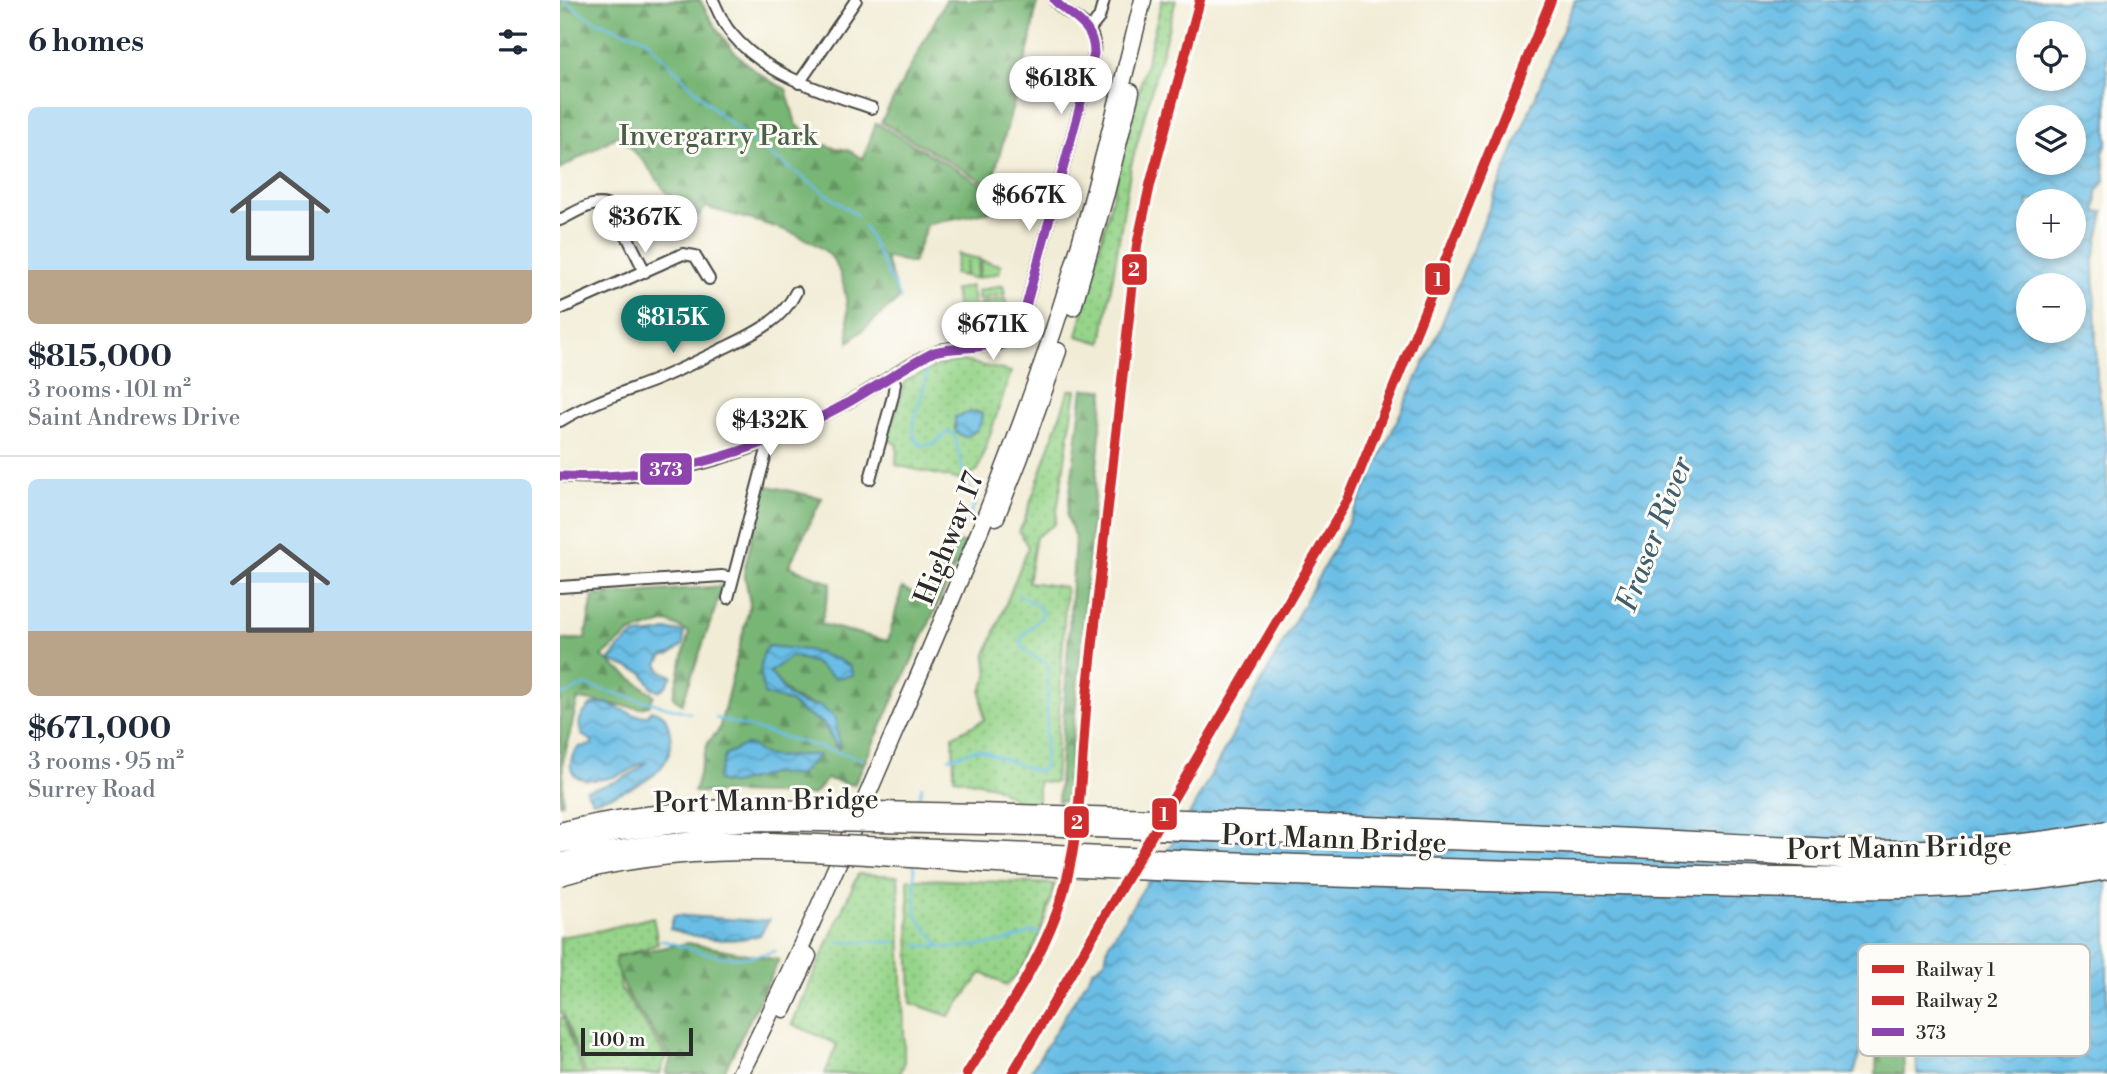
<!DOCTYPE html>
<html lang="en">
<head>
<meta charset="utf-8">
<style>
  body { margin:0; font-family:"Libre Bodoni",serif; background:#f6f6f7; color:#1f2937; height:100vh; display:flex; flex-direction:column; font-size:26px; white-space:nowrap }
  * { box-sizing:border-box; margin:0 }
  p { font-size:23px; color:#747a83 }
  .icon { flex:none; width:38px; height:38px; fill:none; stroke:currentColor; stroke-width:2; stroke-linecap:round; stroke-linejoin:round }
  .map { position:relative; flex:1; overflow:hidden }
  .side { display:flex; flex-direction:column; background:#fff; width:560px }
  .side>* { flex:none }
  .controls { position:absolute; left:1456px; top:21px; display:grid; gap:14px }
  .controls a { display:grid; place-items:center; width:70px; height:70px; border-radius:50%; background:#fff; box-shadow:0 4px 10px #0003; font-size:35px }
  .scale { position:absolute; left:21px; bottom:18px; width:112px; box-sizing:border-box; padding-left:7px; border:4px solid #2b2b2b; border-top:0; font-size:19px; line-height:24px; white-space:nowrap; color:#2b2b2b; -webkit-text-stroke:5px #fdfcf7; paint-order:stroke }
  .price { position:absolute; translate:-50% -60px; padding:0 16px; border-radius:24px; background:#fff; color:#222; font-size:23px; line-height:46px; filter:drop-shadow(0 2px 4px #0008) }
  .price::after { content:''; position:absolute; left:50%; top:42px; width:21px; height:16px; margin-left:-10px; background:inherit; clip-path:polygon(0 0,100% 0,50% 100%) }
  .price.active { background:#0f766e; color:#fff }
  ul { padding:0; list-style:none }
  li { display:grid; align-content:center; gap:14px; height:371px; padding:0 28px }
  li+li { border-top:2px solid #e0e1e3 }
  li span { display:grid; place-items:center; height:217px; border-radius:10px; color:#555 }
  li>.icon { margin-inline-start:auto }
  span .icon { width:126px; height:126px; fill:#fffc; stroke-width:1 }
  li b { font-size:30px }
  h2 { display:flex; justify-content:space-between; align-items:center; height:84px; padding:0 28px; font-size:30px }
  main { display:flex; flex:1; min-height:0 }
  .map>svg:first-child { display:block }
  .grass { fill:url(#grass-dots); stroke:#60805a; stroke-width:2 }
  .forest { fill:url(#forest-firs); stroke:#527050; stroke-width:2; fill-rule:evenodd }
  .park { fill:#96d48a; stroke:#60805a; stroke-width:2 }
  .water { fill:url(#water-waves); stroke:#4a7488; stroke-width:2; fill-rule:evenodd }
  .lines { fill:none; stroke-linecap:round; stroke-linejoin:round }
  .stream { stroke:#6abee6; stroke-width:2.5 }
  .minor-casing { stroke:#494844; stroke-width:14 }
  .highway-casing { stroke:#494844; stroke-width:19 }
  .minor { stroke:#fff; stroke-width:10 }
  .highway { stroke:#fff; stroke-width:16 }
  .highway-bridge-casing { stroke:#494844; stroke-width:19; stroke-linecap:butt }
  .highway-bridge { stroke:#fff; stroke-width:16 }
  .bus-1-casing { stroke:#fdfcf7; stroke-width:14 }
  .bus-1 { stroke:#8e44ad; stroke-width:9 }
  .rail-1-casing { stroke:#fdfcf7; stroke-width:16 }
  .rail-2-casing { stroke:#fdfcf7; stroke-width:16 }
  .rail-1 { stroke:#cf2e2f; stroke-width:10 }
  .rail-2 { stroke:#cf2e2f; stroke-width:10 }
  .labels { text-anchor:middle; stroke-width:6; stroke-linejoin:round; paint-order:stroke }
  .park-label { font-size:28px; fill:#4b5e48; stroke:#fdfcf7 }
  .street-label { font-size:28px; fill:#2b2b2b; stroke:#fdfcf7 }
  .water-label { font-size:30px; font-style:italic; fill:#415e6c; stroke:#fdfcf7 }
  .key { fill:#fdfcf7; stroke:#bebdba; stroke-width:2 }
  .key-label { font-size:19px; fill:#2b2b2b }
  .line-badge { stroke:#fdfcf7; stroke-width:2.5 }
  .badge-label { font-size:19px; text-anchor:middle; font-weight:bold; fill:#fff }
</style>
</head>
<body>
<main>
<section class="side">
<h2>6 homes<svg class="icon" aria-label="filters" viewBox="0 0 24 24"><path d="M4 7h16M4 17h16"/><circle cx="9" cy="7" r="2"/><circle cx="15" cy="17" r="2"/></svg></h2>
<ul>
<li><span style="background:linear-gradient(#bfe0f5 75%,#b9a48a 0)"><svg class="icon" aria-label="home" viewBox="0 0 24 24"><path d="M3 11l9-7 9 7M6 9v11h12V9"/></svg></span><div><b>$815,000</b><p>3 rooms · 101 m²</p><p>Saint Andrews Drive</p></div></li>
<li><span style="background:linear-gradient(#bfe0f5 70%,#b9a48a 0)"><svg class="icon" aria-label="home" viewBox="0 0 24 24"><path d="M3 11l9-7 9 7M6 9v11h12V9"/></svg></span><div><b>$671,000</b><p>3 rooms · 95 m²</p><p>Surrey Road</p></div></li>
</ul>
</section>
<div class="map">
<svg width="1547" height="1074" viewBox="0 0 1547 1074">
  <defs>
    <pattern id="grass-dots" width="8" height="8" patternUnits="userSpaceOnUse" patternTransform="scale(1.75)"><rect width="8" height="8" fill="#96d48a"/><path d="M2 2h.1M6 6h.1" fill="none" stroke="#81b677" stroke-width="1.8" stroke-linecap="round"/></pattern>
    <pattern id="forest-firs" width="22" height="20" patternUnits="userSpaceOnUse" patternTransform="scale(1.75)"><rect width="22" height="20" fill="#78b676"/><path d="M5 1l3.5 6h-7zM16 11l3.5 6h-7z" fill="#639461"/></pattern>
    <pattern id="water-waves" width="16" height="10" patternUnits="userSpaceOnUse" patternTransform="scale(1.75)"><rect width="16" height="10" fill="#6abee6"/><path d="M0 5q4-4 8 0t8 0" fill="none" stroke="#579bbb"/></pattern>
  </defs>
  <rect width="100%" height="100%" fill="#fdfcf7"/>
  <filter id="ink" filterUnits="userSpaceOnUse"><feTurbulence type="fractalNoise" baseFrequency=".0143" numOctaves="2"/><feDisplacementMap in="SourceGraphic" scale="14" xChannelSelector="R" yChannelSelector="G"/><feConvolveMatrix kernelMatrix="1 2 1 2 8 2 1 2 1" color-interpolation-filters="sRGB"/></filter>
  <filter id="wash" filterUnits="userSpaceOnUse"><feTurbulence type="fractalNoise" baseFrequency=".00686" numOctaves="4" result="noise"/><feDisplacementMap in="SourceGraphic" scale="28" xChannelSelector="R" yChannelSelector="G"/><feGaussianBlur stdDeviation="1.57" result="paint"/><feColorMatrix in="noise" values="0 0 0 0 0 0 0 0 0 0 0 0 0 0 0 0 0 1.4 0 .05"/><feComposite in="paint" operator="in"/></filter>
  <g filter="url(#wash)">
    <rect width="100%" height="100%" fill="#f1ecd5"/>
    <!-- grass -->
    <path class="grass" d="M602 0H616L571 166 542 343 517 336Z
      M403 361 451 372 418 470 400 480 336 465 337 445 328 439 345 381 379 365Z
      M509 390H516L495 524 476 537 468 582 506 587 495 783 478 781V802L458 801 434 786 394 778 393 736 424 720 421 691 428 676 426 655 468 547 459 531 463 524Z
      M298 874 338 876 344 1031V1064L340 1074H265L277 1044 232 1024Z
      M348 879H362L495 884C485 919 476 959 447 985L422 973 389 1016 351 1003Z
      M93 917 98 944 55 958 61 989 106 1056 100 1074H26L4 1015 0 1013V937L42 930Z
      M3 1017 23 1074H0V1018Z"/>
    <!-- forest -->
    <path class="forest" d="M0 0H140C161 40 184 70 226 89L236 124 255 141 271 147 288 150 303 159 316 123 432 190 487 191 484 200 367 224 353 263 325 257 339 299 289 342C288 316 288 268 264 250 233 227 182 219 146 207L130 225 85 163 59 135 0 169Z
      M386 0H473L477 2 470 43 431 186 321 122Z
      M523 389 544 390 507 801H498L515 538 507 516Z
      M204 485 262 498 229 566 271 583 261 624 328 641 342 588 367 600 394 541 406 544 294 785 267 779 253 795 134 792 148 742 159 730 190 604 184 571ZM208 646 251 652 275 678 253 662 231 656 210 672C227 694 232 702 260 706L278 749 263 723 243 713 230 702 204 694Z
      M163 586 122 704 113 697 129 632 108 622 70 633 42 657 94 695 89 706 79 708 18 699 3 762V803L0 804V639H25L33 596Z
      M128 943 219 960 163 1074H106L111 1058 67 994 55 964 58 956Z
      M1342 997 1344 1074H1316L1317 1040Z"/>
    <!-- park -->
    <path class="park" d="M398 254 420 259 416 279 405 276 408 260 404 276 394 274Z
      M422 261 441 265 439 273 418 278Z
      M443 285 445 294 419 300 417 291Z
      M411 286 417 318 400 322 394 290Z
      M445 298 448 310 422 316 419 304Z"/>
    <!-- water -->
    <path class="water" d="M1015 0H1547V141L1543 153 1545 181 1537 192 1536 212H1544L1534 260 1537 379 1547 444V1074H1357L1353 981 1349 970 1342 966 1332 968 1322 978 1294 1074H469L533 970 545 961 548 945 627 819 798 504 878 333ZM1468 33H1514V79H1468ZM1468 117H1514V163H1468ZM1468 201H1514V247H1468ZM1468 285H1514V331H1468Z
      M415 411 422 414C421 428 417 432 404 437L395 431V417Z
      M108 630 124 632 123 645 111 654 103 656 98 663 100 670 112 676 106 686 99 691 93 689 82 672 49 661C56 653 63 641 74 636 83 632 93 637 108 630Z
      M208 646 246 650 276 659 290 666 293 675 275 678 253 662 231 656 210 672 228 696 242 704 260 706 276 718 279 750 263 723 243 713 230 702 204 694C201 678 197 659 208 646Z
      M46 703 75 715 87 716 91 710 104 715C130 770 75 790 33 801L26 790C49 785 68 779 86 763 78 763 74 769 67 772 53 778 15 789 11 767 10 759 14 752 19 747L32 745V741L22 735C16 721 21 715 31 705Z
      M185 745H192C208 766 237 752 259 755L238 776 215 773 172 784 160 782 157 778 166 754Z
      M114 915 196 921 209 920 200 935C166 944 143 939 110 929Z"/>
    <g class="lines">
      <!-- stream -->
      <path class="stream" d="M3 0 31 19 84 38 157 112 197 145 298 216
        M304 226 341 299
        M366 370C369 392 338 436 364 446L376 443 387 432 392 433 395 437 404 474 416 502 406 522
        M0 695 9 693 24 685 130 713
        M156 718 302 759
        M389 758 418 749 475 771 484 769 489 669 487 663C480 659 472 656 466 651 450 636 478 626 483 614L478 606 458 594
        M357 805 362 786
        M354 864 357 917 381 947C413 947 444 946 472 931L479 933
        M101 940C145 953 169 965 215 951
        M276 942H335
        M357 945 381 947"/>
    </g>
  </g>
  <g filter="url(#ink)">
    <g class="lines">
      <!-- minor casing -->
      <g class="minor-casing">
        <path id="minor" d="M153 0C158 11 163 24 171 33 206 76 262 91 312 108
          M530 29 539 18 544 0
          M239 83 296 0
          M0 220C17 212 35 197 53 208L85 272
          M0 309 123 254 135 256 149 279
          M0 421C29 403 62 393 93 381 118 371 142 359 166 347 193 334 222 321 236 292
          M0 476C98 485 196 454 282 406 313 389 341 367 374 352 408 339 444 361 462 321L534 54C538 21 511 21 494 0
          M310 479 333 396 335 383 331 376
          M0 587 162 576 172 578
          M168 598 209 442"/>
      </g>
      <!-- highway casing -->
      <g class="highway-casing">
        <path id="highway" d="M513 307 546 193 571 92
          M436 517 459 460 498 351
          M224 1009 248 956
          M180 1074C235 966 282 854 330 742 392 600 454 456 501 307 533 206 557 103 583 0"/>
      </g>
      <!-- minor -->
      <use href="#minor" class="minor"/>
      <!-- highway -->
      <use href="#highway" class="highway"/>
      <!-- highway-bridge casing -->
      <g class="highway-bridge-casing">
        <path id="highway-bridge" d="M0 831C53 817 107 812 162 808 545 811 929 829 1312 849 1391 849 1470 845 1547 829
          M0 845 60 832 116 825 207 822 474 827 1003 845 1311 862C1390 862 1470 859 1547 842
          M0 862C53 847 107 841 162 839L738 863 1216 876 1359 877 1447 873 1547 858
          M0 877C153 832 317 860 473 867 683 876 894 883 1104 887 1252 890 1401 898 1547 871"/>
      </g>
      <!-- highway-bridge -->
      <use href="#highway-bridge" class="highway-bridge"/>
      <!-- bus-1 casing -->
      <g class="bus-1-casing">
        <path id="bus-1" d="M0 476C103 480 192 455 282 406 313 389 342 368 374 352 409 343 440 357 462 321L534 54C534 23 513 20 494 0"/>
      </g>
      <!-- bus-1 -->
      <use href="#bus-1" class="bus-1"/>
      <!-- rail-1 casing -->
      <g class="rail-1-casing">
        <path id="rail-1" d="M452 1074 788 500 991 0"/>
      </g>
      <!-- rail-2 casing -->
      <g class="rail-2-casing">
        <path id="rail-2" d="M407 1074C440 1021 475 971 497 912 523 840 520 763 528 687 544 540 561 392 577 245L590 185 640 0"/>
      </g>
      <!-- rail-1 -->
      <use href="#rail-1" class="rail-1"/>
      <!-- rail-2 -->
      <use href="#rail-2" class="rail-2"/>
    </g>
  </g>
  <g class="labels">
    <!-- park labels -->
    <g class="park-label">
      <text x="158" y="145">Invergarry Park</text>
    </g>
    <!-- street labels -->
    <g class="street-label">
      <text transform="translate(388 538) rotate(-68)" y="10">Highway 17</text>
      <text transform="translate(206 800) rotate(-1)" y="10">Port Mann Bridge</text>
      <text transform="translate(774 838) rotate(2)" y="10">Port Mann Bridge</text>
      <text transform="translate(1339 847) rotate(-1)" y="10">Port Mann Bridge</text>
    </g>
    <!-- water labels -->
    <g class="water-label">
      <text transform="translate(1094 534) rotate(-69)" y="10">Fraser River</text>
    </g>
  </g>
  <!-- legend -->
  <rect x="1298" y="944" width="232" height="112" rx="10" class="key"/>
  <rect x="1312" y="965" width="32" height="8" fill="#cf2e2f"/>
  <rect x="1312" y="996" width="32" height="9" fill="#cf2e2f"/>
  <rect x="1312" y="1028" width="32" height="8" fill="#8e44ad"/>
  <g class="key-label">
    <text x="1356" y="976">Railway 1</text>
    <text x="1356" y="1007">Railway 2</text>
    <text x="1356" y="1039">373</text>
  </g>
  <g class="line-badge">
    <rect x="561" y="253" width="27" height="33" rx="7" fill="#cf2e2f"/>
    <rect x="864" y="262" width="27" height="34" rx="7" fill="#cf2e2f"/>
    <rect x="79" y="452" width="54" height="34" rx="7" fill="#8e44ad"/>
    <rect x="591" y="797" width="27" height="34" rx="7" fill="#cf2e2f"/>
    <rect x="503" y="805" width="27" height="34" rx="7" fill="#cf2e2f"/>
  </g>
  <g class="badge-label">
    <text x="574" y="276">2</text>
    <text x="878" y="286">1</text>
    <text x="106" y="476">373</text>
    <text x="604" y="821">1</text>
    <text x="517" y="829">2</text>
  </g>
</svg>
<div class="controls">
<a><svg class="icon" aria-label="locate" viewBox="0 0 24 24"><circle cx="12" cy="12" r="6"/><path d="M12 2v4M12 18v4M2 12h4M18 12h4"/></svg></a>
<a><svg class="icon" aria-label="layers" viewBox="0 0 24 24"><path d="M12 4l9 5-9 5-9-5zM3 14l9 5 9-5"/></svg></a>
<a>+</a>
<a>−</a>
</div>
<div class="scale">100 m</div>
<b class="price" style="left:501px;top:116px">$618K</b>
<b class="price" style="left:469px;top:233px">$667K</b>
<b class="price" style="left:85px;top:255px">$367K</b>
<b class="price active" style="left:113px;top:355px">$815K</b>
<b class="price" style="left:433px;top:362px">$671K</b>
<b class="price" style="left:210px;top:458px">$432K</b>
</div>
</main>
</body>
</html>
